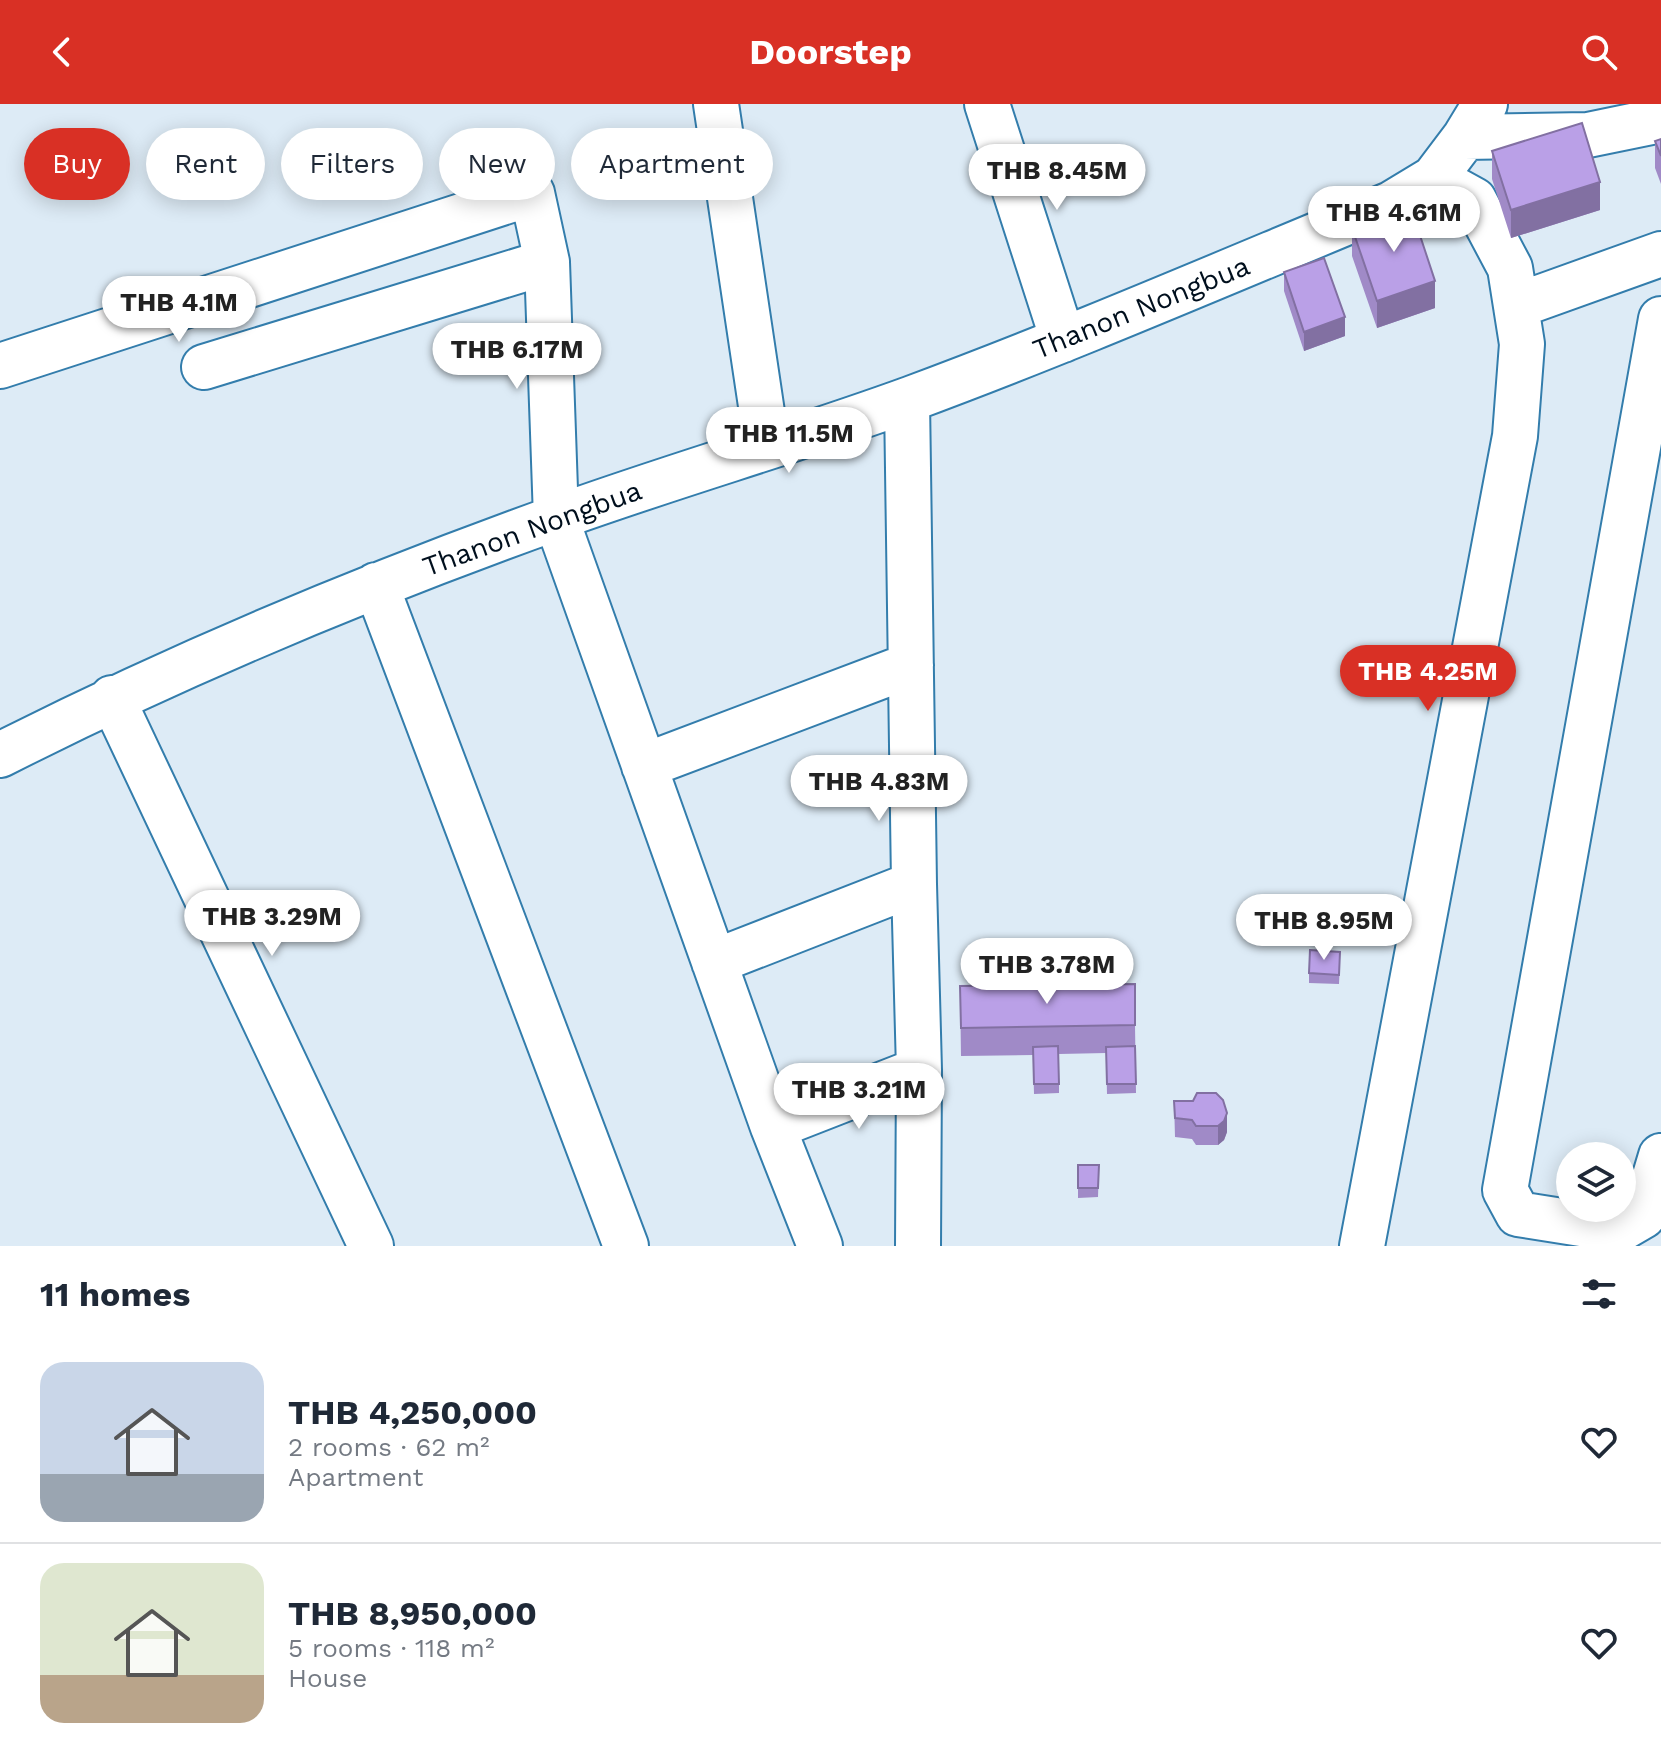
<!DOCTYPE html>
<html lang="en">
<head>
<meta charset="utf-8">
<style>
  body { margin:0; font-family:"Work Sans",sans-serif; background:#f2f2f3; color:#1f2937; height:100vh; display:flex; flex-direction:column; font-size:30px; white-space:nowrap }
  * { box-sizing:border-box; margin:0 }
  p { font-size:26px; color:#747a83 }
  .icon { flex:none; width:44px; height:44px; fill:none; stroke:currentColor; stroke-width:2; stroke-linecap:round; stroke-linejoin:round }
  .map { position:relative; height:1142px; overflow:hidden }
  .drawer { display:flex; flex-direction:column; background:#fff; flex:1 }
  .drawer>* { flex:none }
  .guide { position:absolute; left:24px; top:24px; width:800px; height:72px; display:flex; gap:16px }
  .controls { position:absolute; left:1556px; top:1038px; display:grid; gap:16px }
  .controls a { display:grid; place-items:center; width:80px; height:80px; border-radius:50%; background:#fff; box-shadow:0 4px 20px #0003; font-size:40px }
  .price { position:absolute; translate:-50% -68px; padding:0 18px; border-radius:28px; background:#fff; color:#222; font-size:26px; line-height:52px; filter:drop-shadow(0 2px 4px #0008) }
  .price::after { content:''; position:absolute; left:50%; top:48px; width:24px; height:18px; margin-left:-12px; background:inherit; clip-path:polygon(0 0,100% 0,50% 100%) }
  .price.active { background:#d93025; color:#fff }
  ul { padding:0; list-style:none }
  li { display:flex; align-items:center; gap:24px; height:200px; padding:0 40px }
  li+li { border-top:2px solid #e0e1e3 }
  li span { display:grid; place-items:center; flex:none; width:224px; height:160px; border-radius:24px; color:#555 }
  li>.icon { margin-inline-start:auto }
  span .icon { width:96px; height:96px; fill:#fffc; stroke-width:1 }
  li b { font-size:34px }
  h2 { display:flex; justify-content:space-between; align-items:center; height:96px; padding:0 40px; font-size:34px }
  .chip { padding:0 28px; border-radius:36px; background:#fff; box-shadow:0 4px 20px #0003; font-size:28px; line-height:72px }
  .chip.active { background:#d93025; color:#fff }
  header { display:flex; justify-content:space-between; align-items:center; height:104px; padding:0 40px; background:#d93025; color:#fff; font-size:36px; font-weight:700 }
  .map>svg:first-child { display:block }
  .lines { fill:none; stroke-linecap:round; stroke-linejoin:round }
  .minor-casing { stroke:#337dac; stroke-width:48 }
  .minor { stroke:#fff; stroke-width:44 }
  .wall { fill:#a08ac7 }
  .shaded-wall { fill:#8270a2 }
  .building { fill:#baa0e7; stroke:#8270a2; stroke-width:2 }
  .labels { text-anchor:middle; stroke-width:6; stroke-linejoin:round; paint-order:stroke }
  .street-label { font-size:28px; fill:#000f1d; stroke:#fff }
</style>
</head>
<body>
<header><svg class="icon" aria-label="back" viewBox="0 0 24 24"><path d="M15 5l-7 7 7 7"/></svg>Doorstep<svg class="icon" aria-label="search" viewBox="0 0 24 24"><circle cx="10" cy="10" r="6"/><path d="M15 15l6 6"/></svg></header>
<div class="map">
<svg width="1661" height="1142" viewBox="0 0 1661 1142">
  <rect width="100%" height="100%" fill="#ddebf6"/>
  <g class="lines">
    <!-- minor casing -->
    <g class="minor-casing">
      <path id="minor" d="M716 0 767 342
        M987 0 1063 236
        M1465 33 1588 31 1661 16
        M547 158 556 414 773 1023 820 1142
        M1516 202 1661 150
        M1661 215 1505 1086 1518 1110 1619 1126 1643 1112 1661 1052
        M0 262 532 89 547 158 204 263
        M907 296 914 780 919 966 918 1142
        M376 481 626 1142
        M112 594 371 1142
        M0 651C179 560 364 483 553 415 671 372 792 338 910 295 1072 235 1231 166 1391 100L1434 74 1465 33 1485 0
        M644 662 911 561
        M714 858 914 780
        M773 1023 919 966
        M1362 1142 1515 332 1522 240 1510 164 1474 96 1434 74"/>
    </g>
    <!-- minor -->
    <use href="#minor" class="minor"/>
  </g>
  <!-- wall -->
  <path class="wall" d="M1661 35V80L1655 64V37Z
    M1492 47 1600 106 1511 134 1492 75Z
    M1352 124 1435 204 1377 224 1352 152Z
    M1284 168 1345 232 1304 247 1284 187Z
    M1340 857 1339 880 1309 879V869Z
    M960 882 1135 921 1136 989 1107 990 1106 949 1059 950V989L1034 990 1033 951 961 952Z
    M1174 997 1227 1028 1224 1036 1218 1041H1196L1192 1035 1175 1033Z
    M1078 1061H1099L1098 1093 1078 1094Z"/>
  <!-- shaded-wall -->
  <path class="shaded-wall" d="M1600 78V106L1511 134V106Z
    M1435 177V204L1377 224V197Z
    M1345 213V232L1304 247V228Z
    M1227 1009V1028L1224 1036 1218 1041V1022Z"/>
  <!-- building -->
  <path class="building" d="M1582 19 1600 78 1511 106 1492 47Z
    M1661 35V52L1655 37Z
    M1411 104 1435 177 1377 197 1352 124Z
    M1324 154 1345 213 1304 228 1284 168Z
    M1310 846 1340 848 1339 871 1309 869Z
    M1135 880V921L961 924 960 882Z
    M1058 942 1059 980H1034L1033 943Z
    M1135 942 1136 980H1107L1106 943Z
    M1197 989H1216L1223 996 1227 1009 1224 1017 1218 1022H1196L1192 1016 1175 1014 1174 997H1193Z
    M1078 1061H1099L1098 1084H1078Z"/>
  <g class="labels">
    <!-- street labels -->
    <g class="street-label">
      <text transform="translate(1141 203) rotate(-22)" y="10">Thanon Nongbua</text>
      <text transform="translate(532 424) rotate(-20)" y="10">Thanon Nongbua</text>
    </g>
  </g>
</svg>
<div class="controls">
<a><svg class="icon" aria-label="layers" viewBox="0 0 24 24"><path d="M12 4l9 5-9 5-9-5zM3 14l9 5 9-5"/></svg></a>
</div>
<b class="price" style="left:1057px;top:108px">THB 8.45M</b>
<b class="price" style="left:1394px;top:150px">THB 4.61M</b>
<b class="price" style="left:179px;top:240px">THB 4.1M</b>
<b class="price" style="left:517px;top:287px">THB 6.17M</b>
<b class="price" style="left:789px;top:371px">THB 11.5M</b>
<b class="price active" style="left:1428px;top:609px">THB 4.25M</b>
<b class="price" style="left:879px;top:719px">THB 4.83M</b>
<b class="price" style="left:272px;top:854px">THB 3.29M</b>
<b class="price" style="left:1324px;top:858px">THB 8.95M</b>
<b class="price" style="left:1047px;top:902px">THB 3.78M</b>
<b class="price" style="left:859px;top:1027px">THB 3.21M</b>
<div class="guide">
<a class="chip active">Buy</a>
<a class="chip">Rent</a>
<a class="chip">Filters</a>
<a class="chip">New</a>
<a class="chip">Apartment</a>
</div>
</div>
<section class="drawer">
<h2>11 homes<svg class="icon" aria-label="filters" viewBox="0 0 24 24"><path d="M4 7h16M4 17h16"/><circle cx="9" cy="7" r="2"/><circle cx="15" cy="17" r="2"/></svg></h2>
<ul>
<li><span style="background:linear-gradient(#c9d6e8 70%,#9aa5b1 0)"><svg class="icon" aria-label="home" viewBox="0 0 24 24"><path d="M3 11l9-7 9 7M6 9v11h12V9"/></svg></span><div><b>THB 4,250,000</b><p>2 rooms · 62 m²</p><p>Apartment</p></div><svg class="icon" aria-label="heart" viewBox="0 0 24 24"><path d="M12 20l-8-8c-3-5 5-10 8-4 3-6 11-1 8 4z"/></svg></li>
<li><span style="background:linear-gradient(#dfe7d0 70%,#b9a48a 0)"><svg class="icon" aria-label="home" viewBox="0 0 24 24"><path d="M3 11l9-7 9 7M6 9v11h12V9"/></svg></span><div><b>THB 8,950,000</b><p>5 rooms · 118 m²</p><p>House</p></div><svg class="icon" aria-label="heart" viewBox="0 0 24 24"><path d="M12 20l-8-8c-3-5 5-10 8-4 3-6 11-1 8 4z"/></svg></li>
</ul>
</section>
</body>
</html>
